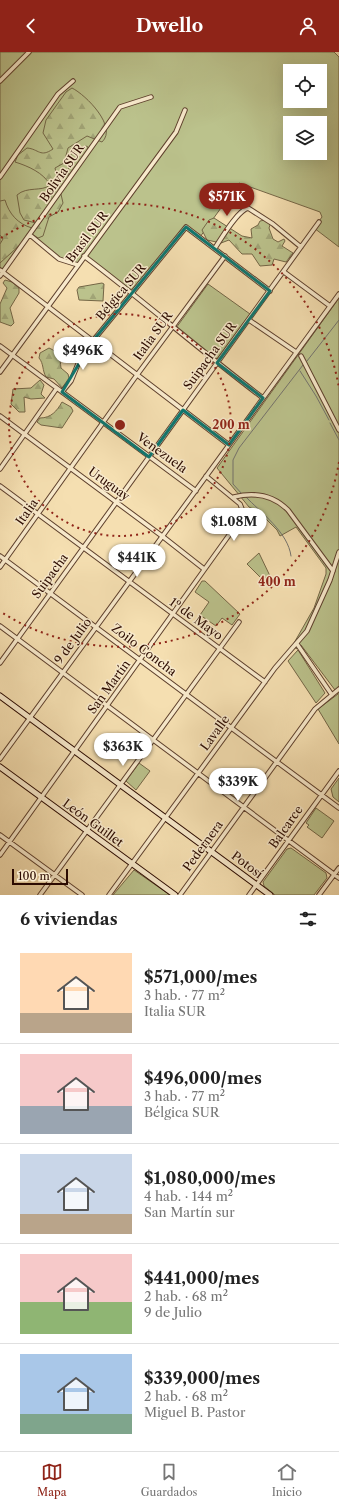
<!DOCTYPE html>
<html lang="es">
<head>
<meta charset="utf-8">
<style>
  body { margin:0; font-family:"Libre Caslon Text",serif; background:#f2f2f2; color:#222; height:100vh; display:flex; flex-direction:column; font-size:15px; white-space:nowrap }
  * { box-sizing:border-box; margin:0 }
  p { font-size:13px; color:#767676 }
  .icon { flex:none; width:22px; height:22px; fill:none; stroke:currentColor; stroke-width:2; stroke-linecap:round; stroke-linejoin:round }
  .map { position:relative; height:843px; overflow:hidden }
  .sheet { display:flex; flex-direction:column; background:#fff; flex:1 }
  .sheet>* { flex:none }
  .buttons { position:absolute; left:283px; top:12px; display:grid; gap:8px }
  .buttons a { display:grid; place-items:center; width:44px; height:44px; border-radius:0px; background:#fff; box-shadow:0 4px 16px #0002; font-size:20px }
  .scale { position:absolute; left:12px; bottom:10px; width:56px; box-sizing:border-box; padding-left:4px; border:2px solid #2c0b01; border-top:0; font-size:11px; line-height:14px; white-space:nowrap; color:#2c0b01; -webkit-text-stroke:3px #f8eacc; paint-order:stroke }
  .price { position:absolute; translate:-50% -34px; padding:0 9px; border-radius:14px; background:#fff; color:#222; font-size:13px; line-height:26px; filter:drop-shadow(0 1px 2px #0008) }
  .price::after { content:''; position:absolute; left:50%; top:24px; width:12px; height:9px; margin-left:-6px; background:inherit; clip-path:polygon(0 0,100% 0,50% 100%) }
  .price.current { background:#8f2418; color:#fff }
  ul { padding:0; list-style:none }
  li { display:flex; align-items:center; gap:12px; height:100px; padding:0 20px }
  li+li { border-top:1px solid #e0e0e0 }
  li span { display:grid; place-items:center; flex:none; width:112px; height:80px; border-radius:0px; color:#555 }
  li>.icon { margin-inline-start:auto }
  span .icon { width:48px; height:48px; fill:#fffc; stroke-width:1 }
  li b { font-size:17px }
  h2 { display:flex; justify-content:space-between; align-items:center; height:48px; padding:0 20px; font-size:17px }
  header { display:flex; justify-content:space-between; align-items:center; height:52px; padding:0 20px; background:#8f2418; color:#fff; font-size:18px; font-weight:700 }
  .dock { display:flex; justify-content:space-around; align-items:center; height:56px; border-top:1px solid #e0e0e0; background:#fff; font-size:11px; color:#767676 }
  .dock a { display:grid; justify-items:center; gap:2px }
  .dock .current { color:#8f2418 }
  .map>svg:first-child { display:block }
  .green { fill:#bbc28c; stroke:#746646; fill-rule:evenodd }
  .forest { fill:url(#forest-firs); stroke:#746646 }
  .lines { fill:none; stroke-linecap:round; stroke-linejoin:round }
  .stream { stroke:#73736f; stroke-width:1 }
  .street-casing { stroke:#5e402d; stroke-width:5.5 }
  .secondary-casing { stroke:#2c0b01; stroke-width:7 }
  .street { stroke:#f8eacc; stroke-width:3.5 }
  .secondary { stroke:#f8eacc; stroke-width:5 }
  .marked { fill:none; stroke:#0f766e; stroke-width:3; stroke-linejoin:round }
  .ring { fill:none; stroke:#8f2418; stroke-width:2; stroke-dasharray:2 4 }
  .labels { text-anchor:middle; stroke-width:3; stroke-linejoin:round; paint-order:stroke }
  .street-label { font-size:12px; fill:#2c0b01; stroke:#f8eacc }
  .centre { fill:#8f2418; stroke:#f8eacc; stroke-width:2 }
  .ring-label { font-size:12px; text-anchor:middle; font-weight:bold; fill:#8f2418; stroke:#f8eacc; stroke-width:3; stroke-linejoin:round; paint-order:stroke }
</style>
</head>
<body>
<header><svg class="icon" aria-label="back" viewBox="0 0 24 24"><path d="M15 5l-7 7 7 7"/></svg>Dwello<svg class="icon" aria-label="person" viewBox="0 0 24 24"><circle cx="12" cy="8" r="4"/><path d="M4 21q1-7 8-7t8 7"/></svg></header>
<div class="map">
<svg width="339" height="843" viewBox="0 0 339 843">
  <defs>
    <pattern id="forest-firs" width="22" height="20" patternUnits="userSpaceOnUse"><rect width="22" height="20" fill="#bbc28c"/><path d="M5 1l3.5 6h-7zM16 11l3.5 6h-7z" fill="#a1a577"/></pattern>
  </defs>
  <rect width="100%" height="100%" fill="#f5dfb1"/>
  <filter id="stains"><feTurbulence type="fractalNoise" baseFrequency=".005" numOctaves="4"/><feColorMatrix values="0 0 0 0 .2 0 0 0 0 .09 0 0 0 0 .02 0 0 0 .5 -.17"/></filter>
  <radialGradient id="worn" r=".72"><stop offset=".6" stop-color="#630" stop-opacity="0"/><stop offset="1" stop-color="#630" stop-opacity=".3"/></radialGradient>
  <!-- green -->
  <path class="green" d="M0 0H334L339 5V195L314 176 322 165 320 160 239 131 200 185 186 175 132 241 84 204 78 213 59 207 30 183 0 221ZM290 19H320V49H290ZM290 71H320V101H290Z
    M208 232 250 262 216 308 176 276Z
    M339 246V692L318 657 338 642 301 593 296 597 294 591 314 556 326 522V516L296 475 280 484 277 478 259 460 249 455 217 416Z
    M259 501 270 524 262 527 247 512Z
    M202 529H205L240 562 232 573 222 566 216 574 200 563 209 550 195 540Z
    M298 598 325 641 316 651 288 609Z
    M139 711 150 719 136 738 126 729Z
    M339 726V750L333 745 331 737Z
    M316 756 334 769 322 786 307 775 309 773 306 771Z
    M291 796 326 821 327 826 314 843H275L264 834 263 830 287 797Z
    M134 818 170 843H113Z"/>
  <!-- forest -->
  <path class="forest" d="M72 36C86 43 118 75 102 90L87 84 68 96 64 111 55 116 63 151 58 160 49 165 43 184 38 186 32 182 0 211V192L3 187 0 183V149L5 148C9 162 18 172 32 176L40 172 24 168 20 161 17 143C27 134 42 140 50 133 44 121 28 114 15 110L18 103 27 96C39 97 40 106 53 97L43 81 46 68 66 40Z
    M86 94 88 95 87 98 68 124 70 103 78 97Z
    M214 166 242 184 252 186 251 177 258 173 260 169 265 168 270 173 269 176 273 187 278 190 284 187 285 189 282 194 293 201 286 210 274 207 272 213 260 214 252 202H242L229 188 221 191 207 188 202 178 209 168Z
    M5 228 12 230 19 236V241L10 256 14 271 11 274 0 270V252L7 236 3 231Z
    M102 231 104 232 103 249 79 248 77 238 79 235Z
    M49 296C59 300 60 306 61 316L68 322 69 326 62 336 54 327 46 325C42 318 44 312 39 306L40 301Z
    M40 328 44 333 41 342 45 346 31 347 24 345 25 360H19L11 352 13 337 31 336Z
    M62 350 71 355 73 359 62 376 41 373 37 370 40 366C51 366 57 359 62 350Z"/>
  <g class="lines">
    <!-- stream -->
    <path class="stream" d="M307 309 339 268
      M300 319 316 344 329 368
      M330 371 339 388
      M242 442 233 432V408L239 396 303 313
      M245 444C261 461 288 480 291 504"/>
    <!-- street casing -->
    <g class="street-casing">
      <path id="street" d="M0 29 29 0
        M0 125 58 42 73 29
        M30 183 59 207 78 213
        M215 196C221 187 237 159 248 156L273 172 301 195
        M84 204C145 250 202 300 263 346
        M0 218 229 393
        M284 220 330 254
        M0 224 120 55 151 45
        M249 268 296 300
        M0 294 196 439
        M301 304 339 378
        M0 320 176 80 185 58
        M62 340 71 329 80 307 92 290 186 175 270 239
        M0 364 162 484 204 517
        M0 417 57 336
        M0 434 265 630
        M234 445C254 440 273 443 288 458L333 519
        M0 504 339 756
        M0 515 134 327 225 204
        M0 574 339 826
        M297 592 332 643
        M0 611 319 170
        M0 707 339 242
        M0 783 82 843
        M0 803 242 465V457L240 452 206 424
        M40 843 239 570
        M109 843 275 616 307 579 330 528 339 500
        M180 843 315 657 339 637
        M249 843 339 719
        M319 843 339 816"/>
    </g>
    <!-- secondary casing -->
    <g class="secondary-casing">
      <path id="secondary" d="M0 644 270 843
        M0 715 175 843"/>
    </g>
    <!-- street -->
    <use href="#street" class="street"/>
    <!-- secondary -->
    <use href="#secondary" class="secondary"/>
  </g>
  <!-- marked area -->
  <path class="marked" d="M186 175 270 239 217 311 263 346 229 393 183 358 149 405 62 340 92 290Z"/>
  <!-- distance rings -->
  <g class="ring">
    <circle cx="120" cy="373" r="111"/>
    <path d="M339 410A222 222 0 0 1 1 560M1 186A222 222 0 0 1 339 336"/>
  </g>
  <g class="labels">
    <!-- street labels -->
    <g class="street-label">
      <text transform="translate(62 121) rotate(-55)" y="4">Bolivia SUR</text>
      <text transform="translate(87 185) rotate(-53)" y="4">Brasil SUR</text>
      <text transform="translate(121 240) rotate(-50)" y="4">Bélgica SUR</text>
      <text transform="translate(153 284) rotate(-54)" y="4">Italia SUR</text>
      <text transform="translate(210 304) rotate(-54)" y="4">Suipacha SUR</text>
      <text transform="translate(162 401) rotate(36)" y="4">Venezuela</text>
      <text transform="translate(109 432) rotate(36)" y="4">Uruguay</text>
      <text transform="translate(27 460) rotate(-55)" y="4">Italia</text>
      <text transform="translate(50 524) rotate(-54)" y="4">Suipacha</text>
      <text transform="translate(196 567) rotate(36)" y="4">1º de Mayo</text>
      <text transform="translate(73 589) rotate(-54)" y="4">9 de Julio</text>
      <text transform="translate(144 598) rotate(37)" y="4">Zoilo Concha</text>
      <text transform="translate(109 635) rotate(-54)" y="4">San Martín</text>
      <text transform="translate(215 681) rotate(-54)" y="4">Lavalle</text>
      <text transform="translate(93 771) rotate(36)" y="4">León Guillet</text>
      <text transform="translate(286 775) rotate(-55)" y="4">Balcarce</text>
      <text transform="translate(203 794) rotate(-54)" y="4">Pedernera</text>
      <text transform="translate(247 813) rotate(37)" y="4">Potosí</text>
    </g>
  </g>
  <circle cx="120" cy="373" r="6" class="centre"/>
  <g class="ring-label">
    <text x="231" y="377">200 m</text>
    <text x="277" y="534">400 m</text>
  </g>
  <rect width="100%" height="100%" filter="url(#stains)"/>
  <rect width="100%" height="100%" fill="url(#worn)"/>
</svg>
<div class="buttons">
<a><svg class="icon" aria-label="locate" viewBox="0 0 24 24"><circle cx="12" cy="12" r="6"/><path d="M12 2v4M12 18v4M2 12h4M18 12h4"/></svg></a>
<a><svg class="icon" aria-label="layers" viewBox="0 0 24 24"><path d="M12 4l9 5-9 5-9-5zM3 14l9 5 9-5"/></svg></a>
</div>
<div class="scale">100 m</div>
<b class="price current" style="left:227px;top:165px">$571K</b>
<b class="price" style="left:83px;top:319px">$496K</b>
<b class="price" style="left:234px;top:490px">$1.08M</b>
<b class="price" style="left:137px;top:526px">$441K</b>
<b class="price" style="left:123px;top:715px">$363K</b>
<b class="price" style="left:238px;top:750px">$339K</b>
</div>
<section class="sheet">
<h2>6 viviendas<svg class="icon" aria-label="filters" viewBox="0 0 24 24"><path d="M4 7h16M4 17h16"/><circle cx="9" cy="7" r="2"/><circle cx="15" cy="17" r="2"/></svg></h2>
<ul>
<li><span style="background:linear-gradient(#ffd9b3 75%,#b9a48a 0)"><svg class="icon" aria-label="home" viewBox="0 0 24 24"><path d="M3 11l9-7 9 7M6 9v11h12V9"/></svg></span><div><b>$571,000/mes</b><p>3 hab. · 77 m²</p><p>Italia SUR</p></div></li>
<li><span style="background:linear-gradient(#f6c9c9 65%,#9aa5b1 0)"><svg class="icon" aria-label="home" viewBox="0 0 24 24"><path d="M3 11l9-7 9 7M6 9v11h12V9"/></svg></span><div><b>$496,000/mes</b><p>3 hab. · 77 m²</p><p>Bélgica SUR</p></div></li>
<li><span style="background:linear-gradient(#c9d6e8 75%,#b9a48a 0)"><svg class="icon" aria-label="home" viewBox="0 0 24 24"><path d="M3 11l9-7 9 7M6 9v11h12V9"/></svg></span><div><b>$1,080,000/mes</b><p>4 hab. · 144 m²</p><p>San Martín sur</p></div></li>
<li><span style="background:linear-gradient(#f6c9c9 60%,#8fb573 0)"><svg class="icon" aria-label="home" viewBox="0 0 24 24"><path d="M3 11l9-7 9 7M6 9v11h12V9"/></svg></span><div><b>$441,000/mes</b><p>2 hab. · 68 m²</p><p>9 de Julio</p></div></li>
<li><span style="background:linear-gradient(#a9c7e8 75%,#7fa58c 0)"><svg class="icon" aria-label="home" viewBox="0 0 24 24"><path d="M3 11l9-7 9 7M6 9v11h12V9"/></svg></span><div><b>$339,000/mes</b><p>2 hab. · 68 m²</p><p>Miguel B. Pastor</p></div></li>
</ul>
</section>
<nav class="dock">
<a class="current"><svg class="icon" aria-label="map" viewBox="0 0 24 24"><path d="M3 6l6-2 6 2 6-2v14l-6 2-6-2-6 2zM9 4v14M15 6v14"/></svg>Mapa</a>
<a><svg class="icon" aria-label="saved" viewBox="0 0 24 24"><path d="M7 4h10v16l-5-4-5 4z"/></svg>Guardados</a>
<a><svg class="icon" aria-label="home" viewBox="0 0 24 24"><path d="M3 11l9-7 9 7M6 9v11h12V9"/></svg>Inicio</a>
</nav>
</body>
</html>
